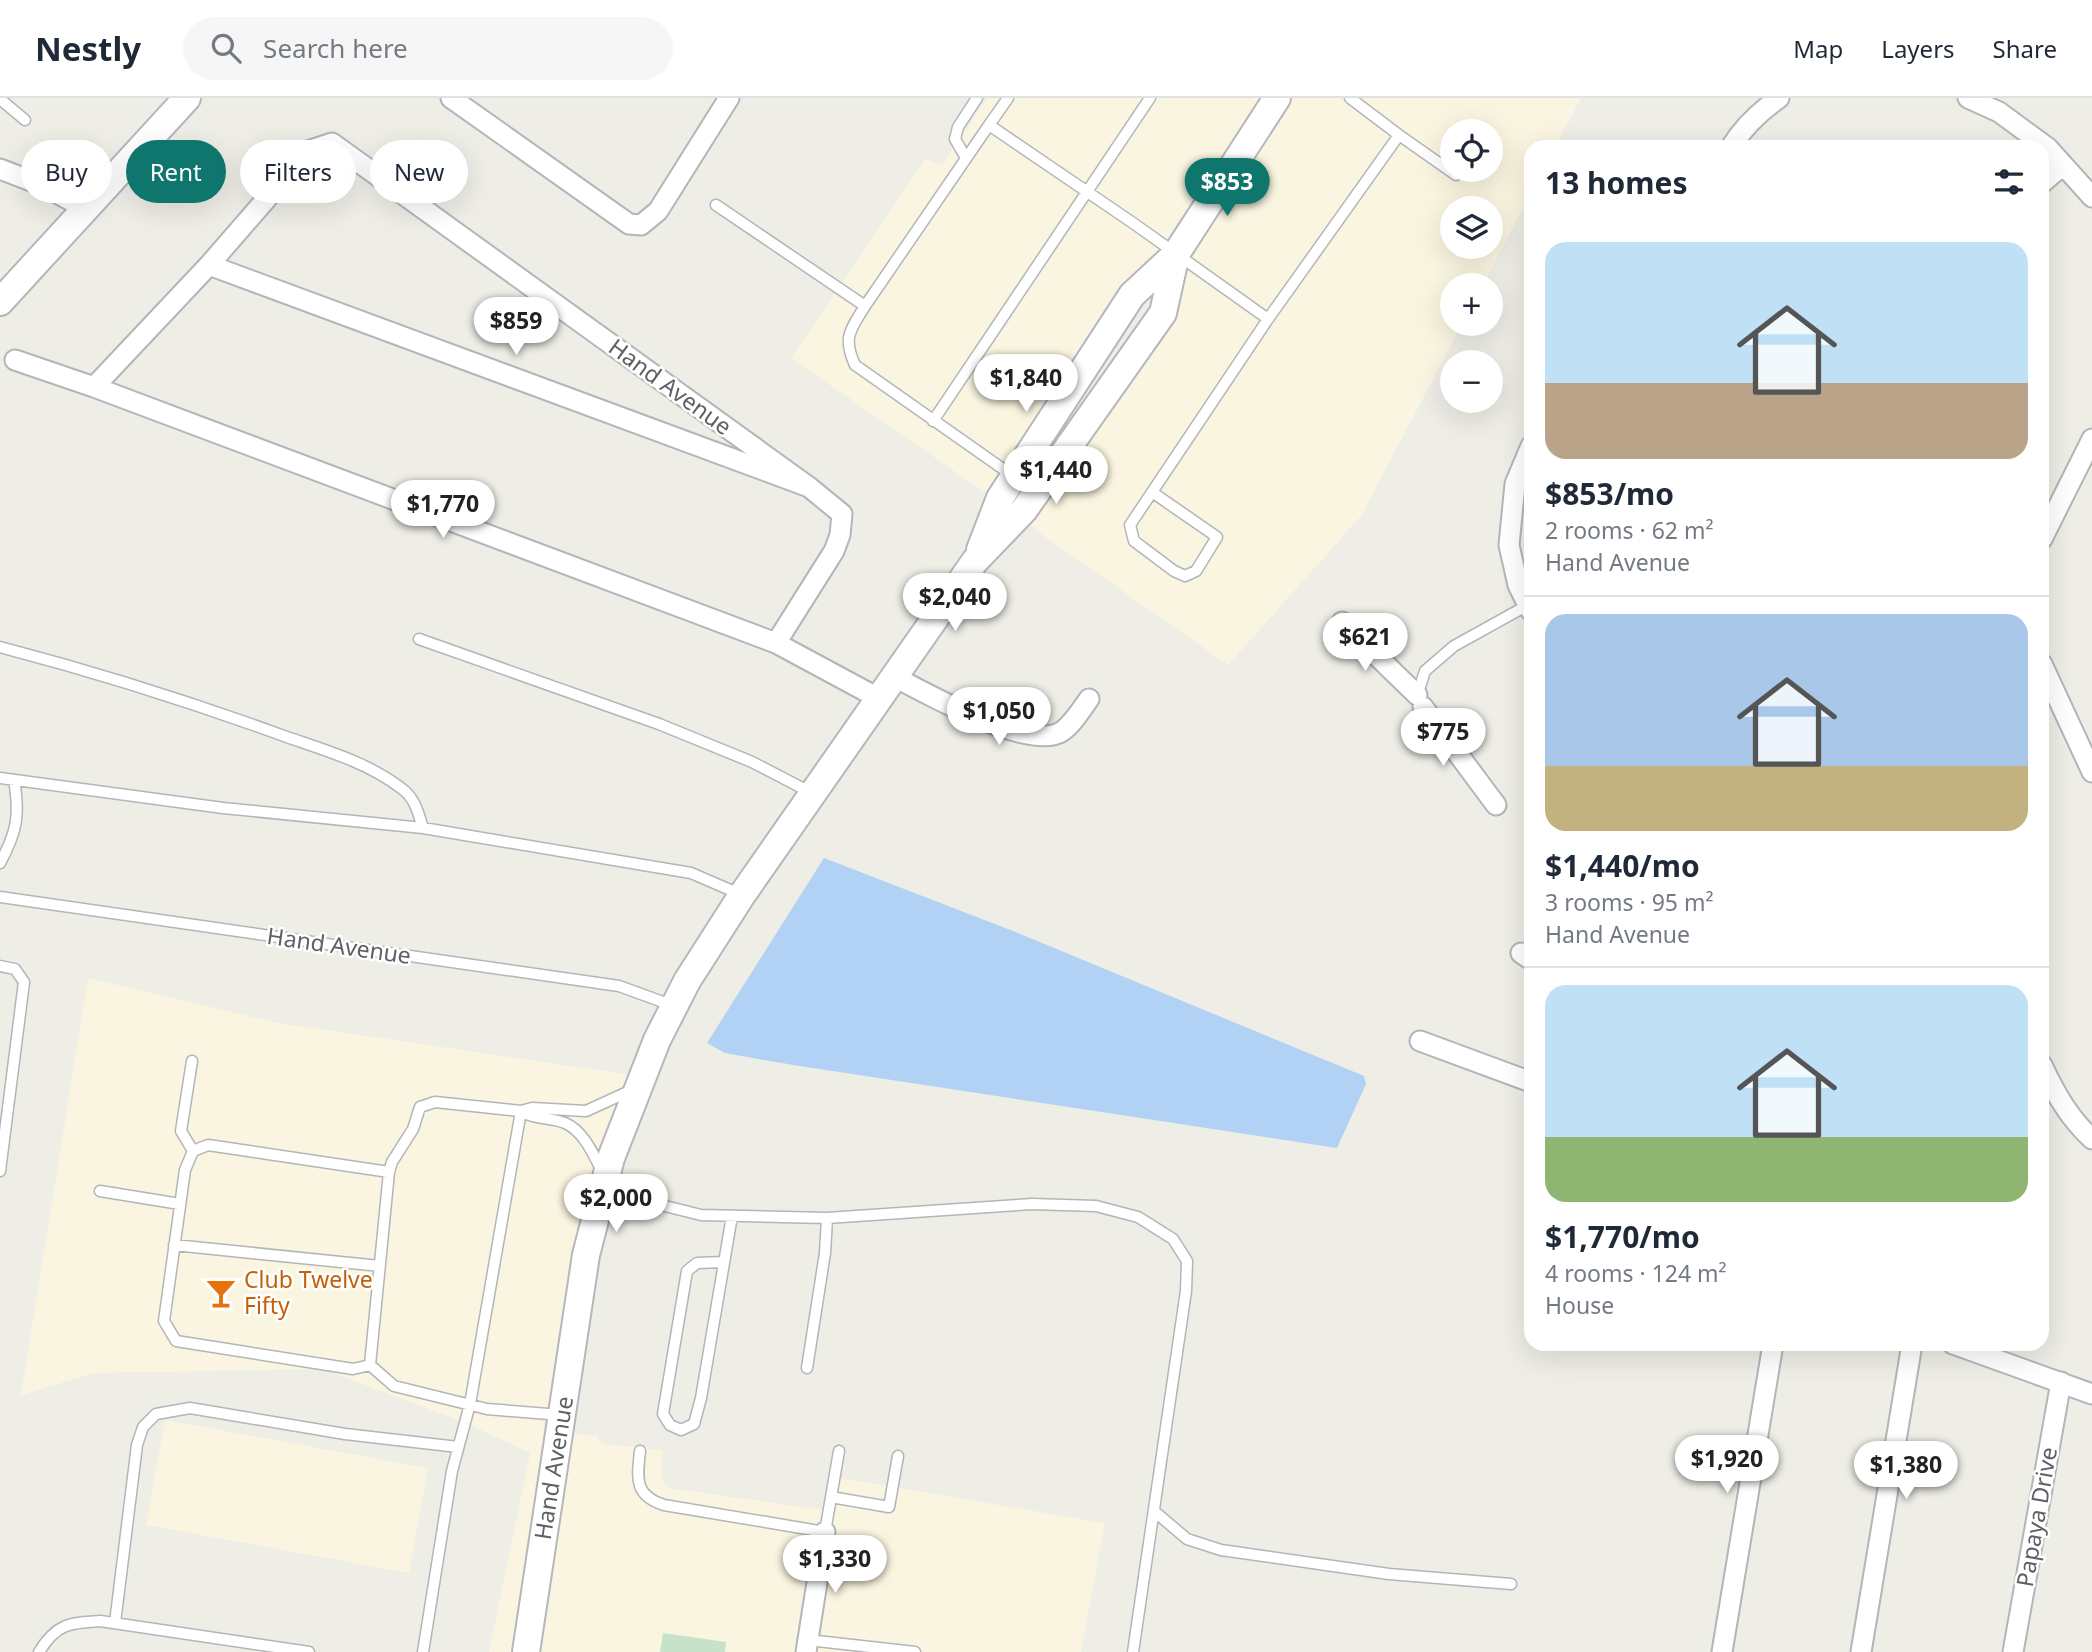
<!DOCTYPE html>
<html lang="en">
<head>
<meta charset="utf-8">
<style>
  body { margin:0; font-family:"Noto Sans",sans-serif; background:#f6f6f7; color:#1f2937; height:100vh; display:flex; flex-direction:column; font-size:26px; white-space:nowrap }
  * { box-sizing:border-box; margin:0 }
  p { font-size:23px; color:#747a83 }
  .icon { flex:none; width:38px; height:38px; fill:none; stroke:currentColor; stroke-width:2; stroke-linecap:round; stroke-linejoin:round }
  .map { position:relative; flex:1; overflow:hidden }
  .sheet { position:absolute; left:1524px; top:42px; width:525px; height:1211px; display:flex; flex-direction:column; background:#fff; border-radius:21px; box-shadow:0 7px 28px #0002 }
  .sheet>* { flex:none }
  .top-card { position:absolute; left:21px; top:42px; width:665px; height:63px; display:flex; gap:14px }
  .buttons { position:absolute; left:1440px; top:21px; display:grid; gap:14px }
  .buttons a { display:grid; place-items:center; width:63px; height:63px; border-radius:50%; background:#fff; box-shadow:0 7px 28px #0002; font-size:35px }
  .price { position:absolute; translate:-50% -60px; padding:0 16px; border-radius:24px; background:#fff; color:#222; font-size:23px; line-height:46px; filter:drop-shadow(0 2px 4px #0008) }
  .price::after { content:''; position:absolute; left:50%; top:42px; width:21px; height:16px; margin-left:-10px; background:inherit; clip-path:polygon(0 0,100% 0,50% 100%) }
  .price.current { background:#0f766e; color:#fff }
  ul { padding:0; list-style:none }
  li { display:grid; align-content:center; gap:14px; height:371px; padding:0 21px }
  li+li { border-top:2px solid #e0e1e3 }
  li span { display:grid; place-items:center; height:217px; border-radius:21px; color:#555 }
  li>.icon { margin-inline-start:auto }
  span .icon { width:126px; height:126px; fill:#fffc; stroke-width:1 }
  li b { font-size:30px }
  h2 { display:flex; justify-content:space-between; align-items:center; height:84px; padding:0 21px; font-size:30px }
  .tag { padding:0 24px; border-radius:32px; background:#fff; box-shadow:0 7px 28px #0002; font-size:24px; line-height:63px }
  .tag.current { background:#0f766e; color:#fff }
  header { display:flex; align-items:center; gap:42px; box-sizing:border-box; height:98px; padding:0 35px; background:#fff; border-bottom:2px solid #e0e1e3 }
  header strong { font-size:33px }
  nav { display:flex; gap:38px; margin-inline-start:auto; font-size:24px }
  .search { width:490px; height:63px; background:#f6f6f7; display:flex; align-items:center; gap:18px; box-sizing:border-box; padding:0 24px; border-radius:38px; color:#747a83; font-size:26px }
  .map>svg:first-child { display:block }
  .commercial { fill:#faf5e0; fill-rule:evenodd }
  .green { fill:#c6e2c8 }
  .water { fill:#b1d2f4 }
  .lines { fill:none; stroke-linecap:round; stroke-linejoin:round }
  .lane-casing { stroke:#b3b5b9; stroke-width:13 }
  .street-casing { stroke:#b3b5b9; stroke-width:23 }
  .secondary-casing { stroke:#b5b7bc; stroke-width:30 }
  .lane { stroke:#fff; stroke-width:10 }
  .street { stroke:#fff; stroke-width:19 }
  .secondary { stroke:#fff; stroke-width:26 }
  .labels { text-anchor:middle; stroke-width:5; stroke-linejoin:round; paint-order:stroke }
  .street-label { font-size:23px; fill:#5e6065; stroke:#fff }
  .food-label { font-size:23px; fill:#c56008; stroke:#fff; text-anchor:start }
</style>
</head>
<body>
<header>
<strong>Nestly</strong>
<div class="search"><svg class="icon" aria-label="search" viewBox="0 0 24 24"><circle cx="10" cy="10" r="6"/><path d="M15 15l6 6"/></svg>Search here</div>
<nav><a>Map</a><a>Layers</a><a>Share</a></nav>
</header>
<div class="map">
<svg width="2092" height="1554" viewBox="0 0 2092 1554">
  <rect width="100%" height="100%" fill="#eeede6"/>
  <!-- commercial -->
  <path class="commercial" d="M987 0H1264L1171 145 990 398 791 260 926 60 942 68Z
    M1289 0H1581L1555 49H1531V95L1483 187H1452V226H1462L1361 418 1228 567 1037 433 1028 424 1168 226 1171 227 1186 162ZM1452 33H1491V72H1452ZM1452 110H1491V149H1452Z
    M88 880 278 925 632 977 567 1217 543 1330 549 1331 516 1554H489L530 1355 468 1326 323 1271 95 1275 21 1297Z
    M165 1322 428 1370 409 1475 146 1427Z
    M569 1335 597 1338 601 1344 605 1346 662 1352V1383L670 1390 823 1412 827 1410 834 1379 1105 1425 1081 1554H816L836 1428 817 1423 796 1554H536Z"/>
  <!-- green -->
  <path class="green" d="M663 1535 726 1544 725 1554H660Z"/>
  <!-- water -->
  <path class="water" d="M824 760 1013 833 1364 978 1366 986 1337 1050 793 967 725 955 707 945Z"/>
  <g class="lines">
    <!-- lane casing -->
    <g class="lane-casing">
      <path id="lane" d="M1008 0 989 27 1133 125 1268 221 1130 427 1134 443 1174 473 1185 478 1196 473 1217 439 1152 394
        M1350 0 1399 37
        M0 1 25 22
        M966 60 955 41 958 29 977 0
        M716 107 865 208 989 27
        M865 208C851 231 842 239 855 267L1013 378
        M1268 221 1399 37 1456 77
        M933 323 1150 0
        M419 541 659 626 752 664 810 694
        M0 549C96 574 191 604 284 638 324 652 367 664 401 690 415 700 418 714 423 730
        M1417 598 1425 573 1454 548 1528 507
        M0 680 223 710 423 730 691 775 742 797
        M0 765C17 734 20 717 14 682
        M0 799 619 888 674 908
        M0 868 15 871 24 884 0 1073
        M192 963 181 1033 193 1053
        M603 1075C594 1058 584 1033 565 1025 550 1019 535 1022 521 1013L532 1010 586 1013 632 992
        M100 1093 180 1106
        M605 1093 701 1117 827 1120 1032 1106 1096 1108 1138 1119 1173 1141 1187 1163 1186 1193 1133 1554
        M174 1147 380 1168
        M724 1164 697 1165 687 1173 663 1316 670 1327 681 1332 694 1326 701 1300 732 1118
        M370 1267 389 1074
        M807 1270 825 1155 827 1120
        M640 1353C637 1381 634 1397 664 1407L825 1434 839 1353
        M831 1399 889 1409 898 1358
        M1154 1413 1187 1441 1221 1452 1389 1476 1511 1486
        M115 1525 137 1347 143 1329 156 1316 190 1310 345 1336 458 1349
        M808 1542 915 1554
        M39 1554C56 1526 69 1525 100 1523L309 1554
        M423 1554 452 1373 470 1306 521 1013 435 1004 420 1009 413 1031 392 1064 389 1074 208 1047 193 1053 185 1072 164 1223 176 1243 353 1271 370 1267 394 1288 487 1311 561 1317"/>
    </g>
    <!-- street casing -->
    <g class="street-casing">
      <path id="street" d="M451 0 629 126 641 127 658 113 729 0
        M1968 0 1999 14 2048 50 2092 99
        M1731 49C1744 28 1759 14 1779 0
        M0 71 44 88 84 110
        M2042 85 2063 67
        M209 167 809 389 842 416 840 437 834 453 776 545
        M15 262 94 289 776 545 880 601
        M94 289 209 167 308 53 332 45 809 389
        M1531 348 1515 386 1509 447 1518 487 1531 513
        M2042 441 2092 341
        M1342 524 1417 597
        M2042 566 2092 674
        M895 579C927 596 1029 653 1061 634 1072 627 1081 612 1089 601
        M1423 609 1496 707
        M1521 855 1531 862
        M1420 943 1531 984
        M2042 967C2055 995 2069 1020 2092 1041
        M1953 1246 2092 1296
        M806 1554 825 1434
        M1722 1554 1773 1246
        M1861 1554 1912 1246
        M2013 1554 2061 1284"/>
    </g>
    <!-- secondary casing -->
    <g class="secondary-casing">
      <path id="secondary" d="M0 204 187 0
        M980 452 1000 400 1132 197 1176 156 1277 0
        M526 1554 586 1157 611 1060 657 942 687 883 742 797 975 463 1024 412 1163 215 1176 156"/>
    </g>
    <!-- lane -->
    <use href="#lane" class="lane"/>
    <!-- street -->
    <use href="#street" class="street"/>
    <!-- secondary -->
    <use href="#secondary" class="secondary"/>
  </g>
  <!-- icons -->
  <defs>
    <g id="bar-bare" transform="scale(2.415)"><path d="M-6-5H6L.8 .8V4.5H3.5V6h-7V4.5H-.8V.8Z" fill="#e8710a" stroke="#fff" stroke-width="2.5" paint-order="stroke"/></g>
  </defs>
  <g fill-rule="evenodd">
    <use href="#bar-bare" x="221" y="1195"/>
  </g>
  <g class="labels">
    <!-- street labels -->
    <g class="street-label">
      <text transform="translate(670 289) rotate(36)" y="8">Hand Avenue</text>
      <text transform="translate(339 848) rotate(8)" y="8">Hand Avenue</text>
      <text transform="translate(554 1370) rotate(-81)" y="8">Hand Avenue</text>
      <text transform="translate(2037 1419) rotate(-80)" y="8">Papaya Drive</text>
    </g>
    <!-- food labels -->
    <g class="food-label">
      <text x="244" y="1190">Club Twelve<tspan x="244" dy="26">Fifty</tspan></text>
    </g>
  </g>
</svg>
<div class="buttons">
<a><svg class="icon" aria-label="locate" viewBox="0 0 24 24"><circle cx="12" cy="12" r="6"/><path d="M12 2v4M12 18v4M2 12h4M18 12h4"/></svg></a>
<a><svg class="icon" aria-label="layers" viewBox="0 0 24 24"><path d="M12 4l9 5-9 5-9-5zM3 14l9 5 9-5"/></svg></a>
<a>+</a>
<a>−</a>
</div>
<b class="price current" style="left:1227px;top:120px">$853</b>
<b class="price" style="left:516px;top:259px">$859</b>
<b class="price" style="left:1026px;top:316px">$1,840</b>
<b class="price" style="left:1056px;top:408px">$1,440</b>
<b class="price" style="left:443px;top:442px">$1,770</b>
<b class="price" style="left:955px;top:535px">$2,040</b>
<b class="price" style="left:1365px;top:575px">$621</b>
<b class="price" style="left:999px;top:649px">$1,050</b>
<b class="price" style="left:1443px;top:670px">$775</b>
<b class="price" style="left:616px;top:1136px">$2,000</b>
<b class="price" style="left:1727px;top:1397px">$1,920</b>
<b class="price" style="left:1906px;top:1403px">$1,380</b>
<b class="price" style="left:835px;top:1497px">$1,330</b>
<div class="top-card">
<a class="tag">Buy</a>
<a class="tag current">Rent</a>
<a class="tag">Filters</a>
<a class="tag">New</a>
</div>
<section class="sheet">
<h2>13 homes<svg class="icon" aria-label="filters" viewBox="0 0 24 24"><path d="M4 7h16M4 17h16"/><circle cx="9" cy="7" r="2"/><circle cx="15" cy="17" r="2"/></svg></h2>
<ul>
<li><span style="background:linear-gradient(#bfe0f5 65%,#b9a48a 0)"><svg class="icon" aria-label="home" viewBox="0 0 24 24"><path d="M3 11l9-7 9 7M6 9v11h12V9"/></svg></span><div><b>$853/mo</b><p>2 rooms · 62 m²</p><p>Hand Avenue</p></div></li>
<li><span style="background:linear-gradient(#a9c7e8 70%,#c2b280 0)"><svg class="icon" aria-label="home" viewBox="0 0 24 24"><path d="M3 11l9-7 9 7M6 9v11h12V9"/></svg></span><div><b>$1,440/mo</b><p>3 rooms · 95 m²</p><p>Hand Avenue</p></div></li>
<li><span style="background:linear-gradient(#bfe0f5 70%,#8fb573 0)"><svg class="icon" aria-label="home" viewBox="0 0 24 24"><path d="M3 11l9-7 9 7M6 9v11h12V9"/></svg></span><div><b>$1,770/mo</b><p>4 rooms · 124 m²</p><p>House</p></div></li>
</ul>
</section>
</div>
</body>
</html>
